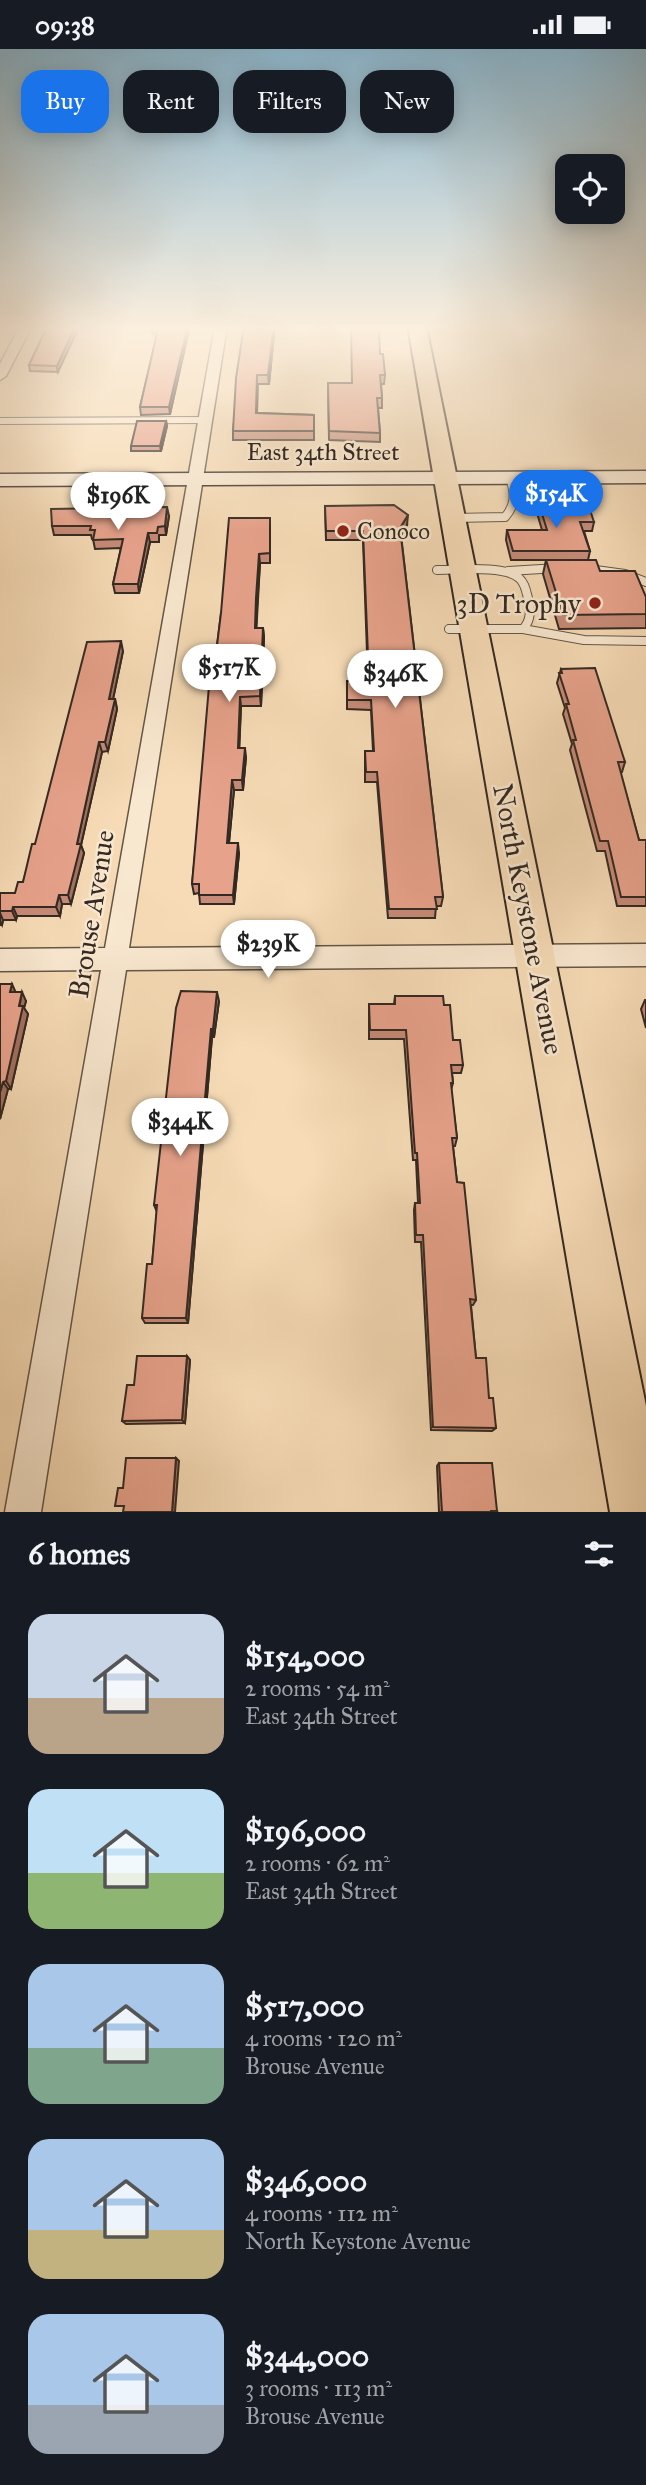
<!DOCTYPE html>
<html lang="en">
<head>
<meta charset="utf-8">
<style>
  body { margin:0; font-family:"IM FELL Great Primer",serif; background:#20242c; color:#f1f3f6; height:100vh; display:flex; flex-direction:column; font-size:26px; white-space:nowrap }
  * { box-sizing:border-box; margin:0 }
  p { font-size:23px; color:#9ea1a6 }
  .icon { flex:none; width:38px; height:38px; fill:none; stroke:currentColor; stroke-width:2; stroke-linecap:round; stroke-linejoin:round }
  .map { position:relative; height:1463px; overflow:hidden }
  .drawer { display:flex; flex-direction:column; background:#171b24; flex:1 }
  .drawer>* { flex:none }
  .top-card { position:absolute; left:21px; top:21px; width:606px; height:63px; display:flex; gap:14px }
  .fabs { position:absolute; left:555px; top:105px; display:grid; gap:14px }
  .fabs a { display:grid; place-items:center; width:70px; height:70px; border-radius:14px; background:#171b24; box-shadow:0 4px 18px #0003; font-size:35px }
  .price { position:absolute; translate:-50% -60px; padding:0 16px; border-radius:24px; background:#fff; color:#222; font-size:23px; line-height:46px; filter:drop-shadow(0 2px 4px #0008) }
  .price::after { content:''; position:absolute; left:50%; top:42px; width:21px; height:16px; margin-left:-10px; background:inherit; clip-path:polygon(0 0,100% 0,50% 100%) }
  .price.selected { background:#1a73e8; color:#fff }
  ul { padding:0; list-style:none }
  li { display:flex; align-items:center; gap:21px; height:175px; padding:0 28px }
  li span { display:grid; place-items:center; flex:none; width:196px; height:140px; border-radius:21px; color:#555 }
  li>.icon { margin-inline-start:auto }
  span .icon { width:84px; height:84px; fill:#fffc; stroke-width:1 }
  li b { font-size:30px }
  h2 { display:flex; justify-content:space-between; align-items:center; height:84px; padding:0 28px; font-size:30px }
  .pill { padding:0 24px; border-radius:21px; background:#171b24; box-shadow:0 4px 18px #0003; font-size:24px; line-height:63px }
  .pill.selected { background:#1a73e8; color:#fff }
  .status { display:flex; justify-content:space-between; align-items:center; height:49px; padding:0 35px; background:#171b24; direction:ltr }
  .status svg { height:19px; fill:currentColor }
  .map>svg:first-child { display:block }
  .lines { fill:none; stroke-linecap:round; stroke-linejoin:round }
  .service-far1-casing { stroke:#645647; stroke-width:8 }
  .service-casing { stroke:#645647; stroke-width:10 }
  .minor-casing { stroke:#645647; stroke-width:3 }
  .secondary-casing { stroke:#332922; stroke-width:3 }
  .primary-casing { stroke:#332922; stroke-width:4 }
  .service-far1 { stroke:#f9e8d0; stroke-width:6 }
  .service { stroke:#f9e8d0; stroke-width:8 }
  .minor { fill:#f9e8d0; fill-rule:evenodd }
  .secondary { fill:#f9e8d0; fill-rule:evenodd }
  .primary { fill:#f6dbb6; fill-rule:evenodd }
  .wall { fill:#c78b78; stroke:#332922; stroke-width:2 }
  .shaded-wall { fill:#a27161; stroke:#332922; stroke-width:2 }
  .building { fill:#e7a28b; stroke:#332922; stroke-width:2 }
  .poi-dot { fill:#8f2418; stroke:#f9e8d0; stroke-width:2.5 }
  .labels { text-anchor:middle; stroke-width:5; stroke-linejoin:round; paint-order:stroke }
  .far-street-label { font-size:23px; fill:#332922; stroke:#f9e8d0 }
  .far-poi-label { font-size:23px; fill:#332922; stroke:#f9e8d0; text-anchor:start }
  .poi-label { font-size:28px; fill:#332922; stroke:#f9e8d0; text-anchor:end }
  .street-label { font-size:28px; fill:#332922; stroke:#f9e8d0 }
</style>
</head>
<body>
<div class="status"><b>09:38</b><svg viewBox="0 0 49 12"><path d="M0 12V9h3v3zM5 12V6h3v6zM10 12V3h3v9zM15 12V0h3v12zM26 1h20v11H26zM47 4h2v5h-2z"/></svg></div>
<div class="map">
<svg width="646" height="1463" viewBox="0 0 646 1463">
  <rect width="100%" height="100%" fill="#f6dbb6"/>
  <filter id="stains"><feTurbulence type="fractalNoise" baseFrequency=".00286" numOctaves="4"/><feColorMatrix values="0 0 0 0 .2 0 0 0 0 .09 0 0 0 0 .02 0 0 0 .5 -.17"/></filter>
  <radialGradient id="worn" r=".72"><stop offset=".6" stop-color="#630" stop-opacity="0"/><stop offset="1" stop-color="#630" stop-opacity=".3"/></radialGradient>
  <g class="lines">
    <!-- service-far1 casing -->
    <g class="service-far1-casing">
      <path id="service-far1" d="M0 372 205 371"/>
    </g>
    <!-- service casing -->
    <g class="service-casing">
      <path id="service" d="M515 448H581L575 429
        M453 469 505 468C516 456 515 444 510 429
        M588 520 625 525 646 533
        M437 521C456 521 505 516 519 529 525 534 526 542 528 549 530 561 532 570 523 580H449
        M508 522 558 519
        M523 580 584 591 646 592"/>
    </g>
    <!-- minor casing -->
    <g class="minor-casing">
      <path id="minor" d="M20 277H32L6 327 0 331V315Z
        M215 277H227L129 899 646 895V917L126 921 41 1463H5L101 921 0 922V900L105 899Z"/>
    </g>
    <!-- secondary casing -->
    <g class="secondary-casing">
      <path id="secondary" d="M646 422V434L0 437V425Z"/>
    </g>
    <!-- primary casing -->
    <g class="primary-casing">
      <path id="primary" d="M408 277H426L646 1357V1463H610Z"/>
    </g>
    <!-- service-far1 -->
    <use href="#service-far1" class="service-far1"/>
    <!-- service -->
    <use href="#service" class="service"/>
    <!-- minor -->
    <use href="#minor" class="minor"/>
    <!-- secondary -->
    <use href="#secondary" class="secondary"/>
    <!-- primary -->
    <use href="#primary" class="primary"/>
  </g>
  <!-- wall -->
  <path class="wall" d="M48 276 58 323 30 322 29 316Z
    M152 276H190L170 365 141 366 140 358 157 286 152 284Z
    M244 276H275L269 335H258L257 364 314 366V391H233V382Z
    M380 305 385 326 384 335H381L382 349V359H378L380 384V393L329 391 328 334H352Z
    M166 372 167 377 161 402H131V397Z
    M539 455 594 473 592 482H584L590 502 588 511 600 522 646 548V579L559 580 543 525 546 511H511L506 491 507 481H542L537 464Z
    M325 457 407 476 401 486 443 848 441 857H436L435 869H388L377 733H365V702H373L371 661 347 660V632H368L363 491H326Z
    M169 467 166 486H159V493H150L139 544H115L113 535 121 499 95 500 93 490H92L91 486H54L52 477Z
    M270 478V514H260L257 559 256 579H263L264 588 261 657H241L239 699 246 708 243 741H234L229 794 239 804 234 855H200L199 844 194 845 192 835 212 637 221 564Z
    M123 602 113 650H115L117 660 108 702 102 703 81 796 84 804 71 855H62L60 867H17L16 871H3L2 876H0V844H15L23 833 35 795Z
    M561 620 625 713 622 723H620L639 791H646V857H617L605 802H597L570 701 572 695 563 665 565 659 557 634Z
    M0 935 16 943 26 952 24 959 28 965 11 1040H8L0 1070Z
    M395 947 444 956 453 991 463 1016 461 1024H452L453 1034 451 1041 457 1089 455 1097H453L457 1133 476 1251 473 1256H471L476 1309 489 1349 496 1379 492 1382 431 1381 421 1193H415L414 1161 415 1154H418L416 1111H413L404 990H369V955H394Z
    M645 951H646V979L641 960Z
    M219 952 214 988H212L188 1274H145L142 1269 152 1215 157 1163 154 1156Z
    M187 1307 190 1311 185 1374 126 1375 122 1372 134 1336Z
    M439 1414 497 1462 495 1463H439L437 1417Z"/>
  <!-- shaded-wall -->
  <path class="shaded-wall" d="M76 276H80L58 323 57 317Z
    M188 276H190L170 365 169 358Z
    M274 276H275L269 335 268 326Z
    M166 372 167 377 161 402 160 397Z
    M167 458 169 467 166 486 165 477Z
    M408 466 407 476 400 488V479Z
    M148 484 150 493 139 544 138 535Z
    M259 505 260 514 256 588 255 579Z
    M263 579 264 588 261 657 260 647Z
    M121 592 123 602 111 660 109 650Z
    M240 648 241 657 239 708 238 699Z
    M115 650 117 660 108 702 105 693Z
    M99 693 102 703 81 796 84 804 71 855 68 846 77 795Z
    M245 699 246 708 243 741 242 731Z
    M232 731 234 741 228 804 227 794Z
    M238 794 239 804 234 855 233 846Z
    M59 846 62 855 60 867 56 858Z
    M13 858 17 867 16 871 12 862Z
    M0 864 3 871 2 876 0 872Z
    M12 935 16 944 10 943Z
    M22 943 26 952 24 959 28 965 11 1040 6 1032Z
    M217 943 219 952 214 988 213 980Z
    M211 980 212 988 188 1274 186 1269Z
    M3 1033 8 1040 0 1070V1043Z
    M187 1307 190 1311 185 1374 182 1371Z
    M176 1409 179 1412 175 1463H172Z"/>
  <!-- building -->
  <path class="building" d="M48 276H76L57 317 29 316Z
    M152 276H188L169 358H140L158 280Z
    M244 276H274L268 326H257L256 364 314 366V382H233L236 329Z
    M351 276H379L380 305H383L385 326H380L382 349H377L380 384 329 382 328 334H352Z
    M137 372H166L160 397H131Z
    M539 455H588L594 473H580L590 502H513L507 481H547Z
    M394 456 408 466 400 479 443 848H435L437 860H389L377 723H366L365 702H374L371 651H347V632H369L363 482H326L325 457Z
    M167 458 165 477 158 478 157 484H148L138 535H113L123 490 93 491 95 481H90L91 477H52L51 460Z
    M229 469H270V504L259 505 256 549 255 579H263L260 647 240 648 238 699H245L242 731H232L227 794H238L233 846H199V835H192L209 637H212L221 564Z
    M546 511H596L600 522H635L646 548V565L563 566Z
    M121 592 109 650H115L105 693H99L77 795H81L68 846H59L56 858H13L12 862H0V844H15L18 833H23L32 795H35L87 593Z
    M595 619 625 713H618L639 791H646V848H621L608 792H600L573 691H576L566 655H569L559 624H562L561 620Z
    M0 935H12L10 943H22L19 957H23L6 1032 3 1033 0 1043Z
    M181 942 217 943 213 980H211L186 1269H142L147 1215H152L157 1156H154L176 959Z
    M395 947H443L444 956H450L453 991H460L463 1016H451L453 1034H451L457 1089H452L457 1133 464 1134 476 1251 470 1250 476 1309H486L489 1349H493L496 1379 433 1378 423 1186H416L415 1154H420L417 1104H415L406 981H370L369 955H395Z
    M137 1307H187L182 1371 122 1372 127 1336H134Z
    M126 1409H176L172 1463H123L124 1457H115L118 1439H123Z
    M439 1414H492L497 1462H491V1463H442Z"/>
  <!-- sky -->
  <linearGradient id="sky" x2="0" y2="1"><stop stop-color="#8ab7d0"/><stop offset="0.58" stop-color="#fbefde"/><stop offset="1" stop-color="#fbefde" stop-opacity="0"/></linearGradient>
  <rect width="646" height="481" fill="url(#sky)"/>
  <!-- markers -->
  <g class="poi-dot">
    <circle cx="343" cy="482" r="7"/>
    <circle cx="595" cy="554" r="7"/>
  </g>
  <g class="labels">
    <!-- far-street labels -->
    <g class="far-street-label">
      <text x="323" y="411">East 34th Street</text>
    </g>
    <!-- far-poi labels -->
    <g class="far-poi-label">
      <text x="357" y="490">Conoco</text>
    </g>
    <!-- poi labels -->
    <g class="poi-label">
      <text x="581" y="564">3D Trophy</text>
    </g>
    <!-- street labels -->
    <g class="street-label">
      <text transform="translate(91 865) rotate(-81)" y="10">Brouse Avenue</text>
      <text transform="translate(529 870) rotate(79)" y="10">North Keystone Avenue</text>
    </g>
  </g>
  <rect width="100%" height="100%" filter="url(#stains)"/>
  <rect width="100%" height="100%" fill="url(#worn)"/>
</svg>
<div class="fabs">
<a><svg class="icon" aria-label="locate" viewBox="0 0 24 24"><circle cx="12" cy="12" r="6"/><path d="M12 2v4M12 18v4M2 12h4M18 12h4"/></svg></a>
</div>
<b class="price selected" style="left:556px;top:481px">$154K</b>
<b class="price" style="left:118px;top:483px">$196K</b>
<b class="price" style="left:229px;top:655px">$517K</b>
<b class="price" style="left:395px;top:661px">$346K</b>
<b class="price" style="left:268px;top:931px">$239K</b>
<b class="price" style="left:180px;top:1109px">$344K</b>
<div class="top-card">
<a class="pill selected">Buy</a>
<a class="pill">Rent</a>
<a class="pill">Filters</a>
<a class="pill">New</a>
</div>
</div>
<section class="drawer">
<h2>6 homes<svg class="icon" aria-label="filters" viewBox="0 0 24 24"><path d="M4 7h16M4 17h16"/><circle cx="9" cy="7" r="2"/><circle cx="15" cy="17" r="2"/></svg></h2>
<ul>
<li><span style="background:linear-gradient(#c9d6e8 60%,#b9a48a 0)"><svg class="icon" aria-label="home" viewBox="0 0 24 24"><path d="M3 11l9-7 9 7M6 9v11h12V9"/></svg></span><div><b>$154,000</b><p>2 rooms · 54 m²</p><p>East 34th Street</p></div></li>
<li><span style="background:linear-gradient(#bfe0f5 60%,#8fb573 0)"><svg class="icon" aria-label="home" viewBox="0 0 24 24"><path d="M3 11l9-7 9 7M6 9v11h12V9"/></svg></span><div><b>$196,000</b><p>2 rooms · 62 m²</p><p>East 34th Street</p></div></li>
<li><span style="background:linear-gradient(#a9c7e8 60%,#7fa58c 0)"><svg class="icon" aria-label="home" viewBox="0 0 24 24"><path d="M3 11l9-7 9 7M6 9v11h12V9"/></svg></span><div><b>$517,000</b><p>4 rooms · 120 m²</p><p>Brouse Avenue</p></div></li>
<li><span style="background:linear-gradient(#a9c7e8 65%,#c2b280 0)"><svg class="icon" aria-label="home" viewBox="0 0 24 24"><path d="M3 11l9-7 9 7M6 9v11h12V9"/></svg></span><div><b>$346,000</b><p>4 rooms · 112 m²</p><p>North Keystone Avenue</p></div></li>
<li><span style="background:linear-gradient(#a9c7e8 65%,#9aa5b1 0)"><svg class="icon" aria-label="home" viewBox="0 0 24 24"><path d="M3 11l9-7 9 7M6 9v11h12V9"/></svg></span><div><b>$344,000</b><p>3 rooms · 113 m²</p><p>Brouse Avenue</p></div></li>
</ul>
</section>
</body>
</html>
